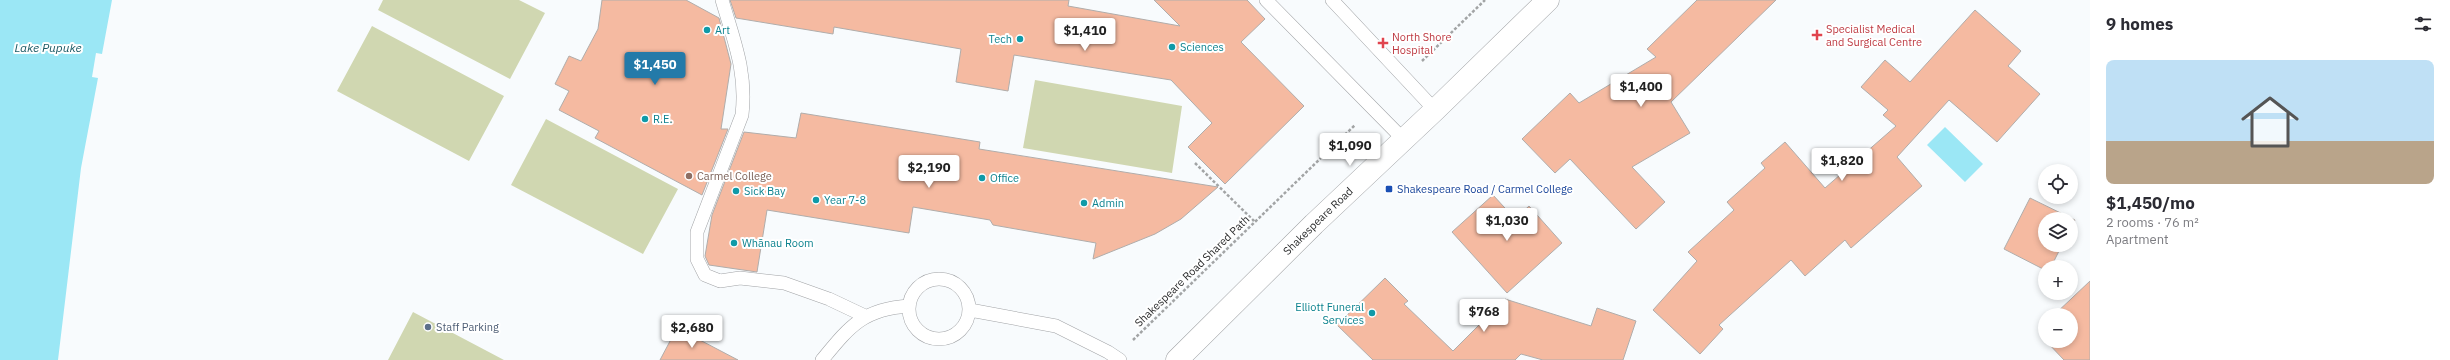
<!DOCTYPE html>
<html lang="en">
<head>
<meta charset="utf-8">
<style>
  body { margin:0; font-family:"IBM Plex Sans",sans-serif; background:#f7f7f7; color:#2b2b33; height:100vh; display:flex; flex-direction:column; font-size:15px; white-space:nowrap }
  * { box-sizing:border-box; margin:0 }
  p { font-size:13px; color:#7c7c81 }
  .icon { flex:none; width:22px; height:22px; fill:none; stroke:currentColor; stroke-width:2; stroke-linecap:round; stroke-linejoin:round }
  .map { position:relative; flex:1; overflow:hidden }
  .panel { display:flex; flex-direction:column; background:#fff; width:360px }
  .panel>* { flex:none }
  .buttons { position:absolute; left:2038px; top:164px; display:grid; gap:8px }
  .buttons a { display:grid; place-items:center; width:40px; height:40px; border-radius:50%; background:#fff; box-shadow:0 2px 6px #0003; font-size:20px }
  .price { position:absolute; translate:-50% -34px; padding:0 9px; border-radius:4px; background:#fff; color:#222; font-size:13px; line-height:26px; filter:drop-shadow(0 1px 2px #0008) }
  .price::after { content:''; position:absolute; left:50%; top:24px; width:12px; height:9px; margin-left:-6px; background:inherit; clip-path:polygon(0 0,100% 0,50% 100%) }
  .price.on { background:#237aa9; color:#fff }
  ul { padding:0; list-style:none }
  li { display:grid; align-content:center; gap:8px; height:212px; padding:0 16px }
  li+li { border-top:1px solid #e1e1e2 }
  li span { display:grid; place-items:center; height:124px; border-radius:8px; color:#555 }
  li>.icon { margin-inline-start:auto }
  span .icon { width:72px; height:72px; fill:#fffc; stroke-width:1 }
  li b { font-size:17px }
  h2 { display:flex; justify-content:space-between; align-items:center; height:48px; padding:0 16px; font-size:17px }
  main { display:flex; flex:1; min-height:0 }
  .map>svg:first-child { display:block }
  .green { fill:#d0d7b1 }
  .water { fill:#9be7f5 }
  .building { fill:#f5baa1; stroke:#b0adab }
  .lines { fill:none; stroke-linecap:round; stroke-linejoin:round }
  .lane-casing { stroke:#a1a3a6; stroke-width:14 }
  .secondary-casing { stroke:#a1a3a6; stroke-width:23 }
  .path { stroke:#a2a4a5; stroke-width:2.5; stroke-dasharray:3 2; stroke-linecap:butt }
  .lane { stroke:#fff; stroke-width:13 }
  .secondary { stroke:#fff; stroke-width:22 }
  .culture-dot { fill:#0f9aa8; stroke:#fff; stroke-width:1.5 }
  .health-dot { fill:#e0444e; stroke:#fff; stroke-width:1.5 }
  .education-dot { fill:#8d6e63; stroke:#fff; stroke-width:1.5 }
  .transit-dot { fill:#1a4fb4; stroke:#fff; stroke-width:1.5 }
  .service-dot { fill:#5c6f8a; stroke:#fff; stroke-width:1.5 }
  .labels { text-anchor:middle; stroke-width:4; stroke-linejoin:round; paint-order:stroke }
  .health-label { font-size:11px; fill:#be3a42; stroke:#fff; text-anchor:start }
  .culture-label { font-size:11px; fill:#0d838f; stroke:#fff; text-anchor:start }
  .education-label { font-size:11px; fill:#785e54; stroke:#fff; text-anchor:start }
  .transit-label { font-size:11px; fill:#164399; stroke:#fff; text-anchor:start }
  .street-label { font-size:11px; fill:#2a2b2c; stroke:#fff }
  .service-label { font-size:11px; fill:#4e5e75; stroke:#fff; text-anchor:start }
  .water-label { font-size:12px; font-style:italic; fill:#1b5a65; stroke:#fff }
</style>
</head>
<body>
<main>
<div class="map">
<svg width="2090" height="360" viewBox="0 0 2090 360">
  <rect width="100%" height="100%" fill="#f8fbfd"/>
  <!-- green -->
  <path class="green" d="M383 0H519L545 13 510 79 378 10Z
    M372 26 504 96 469 161 337 91Z
    M1035 80 1182 106 1172 173 1023 148Z
    M546 119 678 189 643 254 511 185Z
    M413 312 504 360H388Z"/>
  <!-- water -->
  <path class="water" d="M0 0H112L102 54 96 53 92 77 98 78 81 168 58 360H0Z
    M1945 127 1983 164 1965 182 1927 145Z"/>
  <!-- building -->
  <path class="building" d="M602 0H686L719 18 731 64 721 129H728L702 195 595 138 599 131 559 110 569 91 555 84 569 56 581 61 598 29Z
    M730 0H1069L1068 6 1180 26 1154 0H1247L1265 19 1241 42 1304 106 1225 184 1188 147 1212 123 1171 80 1014 55 1008 91 956 82 961 49 834 27 833 34 736 18Z
    M1697 0H1776L1671 102 1690 133 1632 167 1665 202 1636 229 1570 159 1555 173 1522 139 1570 93 1579 103 1656 57 1647 49Z
    M1975 10 2021 51 2008 66 2040 94 1997 142 1949 100 1897 157 1922 186 1851 248 1845 240 1805 276 1791 260 1719 325 1723 329 1700 354 1653 310 1697 261 1688 252 1734 210 1727 202 1765 168 1761 163 1785 142 1825 188 1896 126 1883 115 1888 110 1861 87 1885 60 1910 82Z
    M801 113 980 142 979 149 1218 187 1181 219 1155 234 1093 259 1096 243 993 225 990 220 913 207 909 233 767 210 757 272 709 265 705 256 712 215 744 132 796 138Z
    M1493 195 1515 219 1529 206 1562 243 1507 293 1452 232Z
    M2030 198 2075 220 2071 228V219H2045V245H2062L2051 267H2045V270L2004 249Z
    M1385 278 1408 301 1404 304 1453 351 1505 299 1591 326 1597 308 1636 321 1623 360H1543L1521 354 1515 360H1373L1337 325Z
    M2090 281V360H2064L2046 341H2071V315H2054Z
    M2045 324V340L2042 337V327Z
    M677 328 738 360H660Z"/>
  <g class="lines">
    <!-- lane casing -->
    <g class="lane-casing">
      <path id="lane" d="M722 0C734 41 747 72 742 115L697 232V259L705 275 720 281 740 278 784 283 829 299 865 316
        M1266 0 1404 140
        M1332 0 1435 110
        M909 309a30 30 0 1 1 60 0a30 30 0 1 1-60 0Z
        M970 310 1056 326 1108 352 1120 360
        M822 360C850 326 863 309 909 306"/>
    </g>
    <!-- secondary casing -->
    <g class="secondary-casing">
      <g id="secondary">
        <path id="s1" d="M1177 360 1314 224 1435 110 1548 0"/>
      </g>
    </g>
    <!-- path -->
    <path class="path" d="M1422 61 1485 0
      M1195 163 1254 221
      M1133 340 1355 125"/>
    <!-- lane -->
    <use href="#lane" class="lane"/>
    <!-- secondary -->
    <use href="#secondary" class="secondary"/>
  </g>
  <!-- markers -->
  <g class="culture-dot">
    <circle cx="707" cy="30" r="4"/>
    <circle cx="1020" cy="39" r="4"/>
    <circle cx="1172" cy="47" r="4"/>
    <circle cx="645" cy="119" r="4"/>
    <circle cx="982" cy="178" r="4"/>
    <circle cx="736" cy="191" r="4"/>
    <circle cx="816" cy="200" r="4"/>
    <circle cx="1084" cy="203" r="4"/>
    <circle cx="734" cy="243" r="4"/>
    <circle cx="1372" cy="313" r="4"/>
  </g>
  <g class="health-dot">
    <path d="M1815 29h4v4h4v4h-4v4h-4v-4h-4v-4h4z"/>
    <path d="M1381 37h4v4h4v4h-4v4h-4v-4h-4v-4h4z"/>
  </g>
  <circle class="education-dot" cx="689" cy="176" r="4"/>
  <rect class="transit-dot" x="1385" y="185" width="8" height="8" rx="2"/>
  <circle class="service-dot" cx="428" cy="327" r="4"/>
  <g class="labels">
    <!-- health labels -->
    <g class="health-label">
      <text x="1826" y="33">Specialist Medical<tspan x="1826" dy="13">and Surgical Centre</tspan></text>
      <text x="1392" y="41">North Shore<tspan x="1392" dy="13">Hospital</tspan></text>
    </g>
    <!-- culture labels -->
    <g class="culture-label">
      <text x="715" y="34">Art</text>
      <text x="1012" y="43" text-anchor="end">Tech</text>
      <text x="1180" y="51">Sciences</text>
      <text x="653" y="123">R.E.</text>
      <text x="990" y="182">Office</text>
      <text x="744" y="195">Sick Bay</text>
      <text x="824" y="204">Year 7-8</text>
      <text x="1092" y="207">Admin</text>
      <text x="742" y="247">Whānau Room</text>
      <text x="1364" y="311" text-anchor="end">Elliott Funeral<tspan x="1364" dy="13">Services</tspan></text>
    </g>
    <!-- education labels -->
    <g class="education-label">
      <text x="697" y="180">Carmel College</text>
    </g>
    <!-- transit labels -->
    <g class="transit-label">
      <text x="1397" y="193">Shakespeare Road / Carmel College</text>
    </g>
    <!-- street labels -->
    <g class="street-label">
      <text dy="4" stroke="none"><textPath href="#s1" startOffset="198">Shakespeare Road</textPath></text>
      <text transform="translate(1192 271) rotate(-44)" y="4">Shakespeare Road Shared Path</text>
    </g>
    <!-- service labels -->
    <g class="service-label">
      <text x="436" y="331">Staff Parking</text>
    </g>
    <!-- water labels -->
    <g class="water-label">
      <text x="48" y="52">Lake Pupuke</text>
    </g>
  </g>
</svg>
<div class="buttons">
<a><svg class="icon" aria-label="locate" viewBox="0 0 24 24"><circle cx="12" cy="12" r="6"/><path d="M12 2v4M12 18v4M2 12h4M18 12h4"/></svg></a>
<a><svg class="icon" aria-label="layers" viewBox="0 0 24 24"><path d="M12 4l9 5-9 5-9-5zM3 14l9 5 9-5"/></svg></a>
<a>+</a>
<a>−</a>
</div>
<b class="price" style="left:1085px;top:52px">$1,410</b>
<b class="price on" style="left:655px;top:86px">$1,450</b>
<b class="price" style="left:1641px;top:108px">$1,400</b>
<b class="price" style="left:1350px;top:167px">$1,090</b>
<b class="price" style="left:1842px;top:182px">$1,820</b>
<b class="price" style="left:929px;top:189px">$2,190</b>
<b class="price" style="left:1507px;top:242px">$1,030</b>
<b class="price" style="left:1484px;top:333px">$768</b>
<b class="price" style="left:692px;top:349px">$2,680</b>
</div>
<section class="panel">
<h2>9 homes<svg class="icon" aria-label="filters" viewBox="0 0 24 24"><path d="M4 7h16M4 17h16"/><circle cx="9" cy="7" r="2"/><circle cx="15" cy="17" r="2"/></svg></h2>
<ul>
<li><span style="background:linear-gradient(#bfe0f5 65%,#b9a48a 0)"><svg class="icon" aria-label="home" viewBox="0 0 24 24"><path d="M3 11l9-7 9 7M6 9v11h12V9"/></svg></span><div><b>$1,450/mo</b><p>2 rooms · 76 m²</p><p>Apartment</p></div></li>
</ul>
</section>
</main>
</body>
</html>
